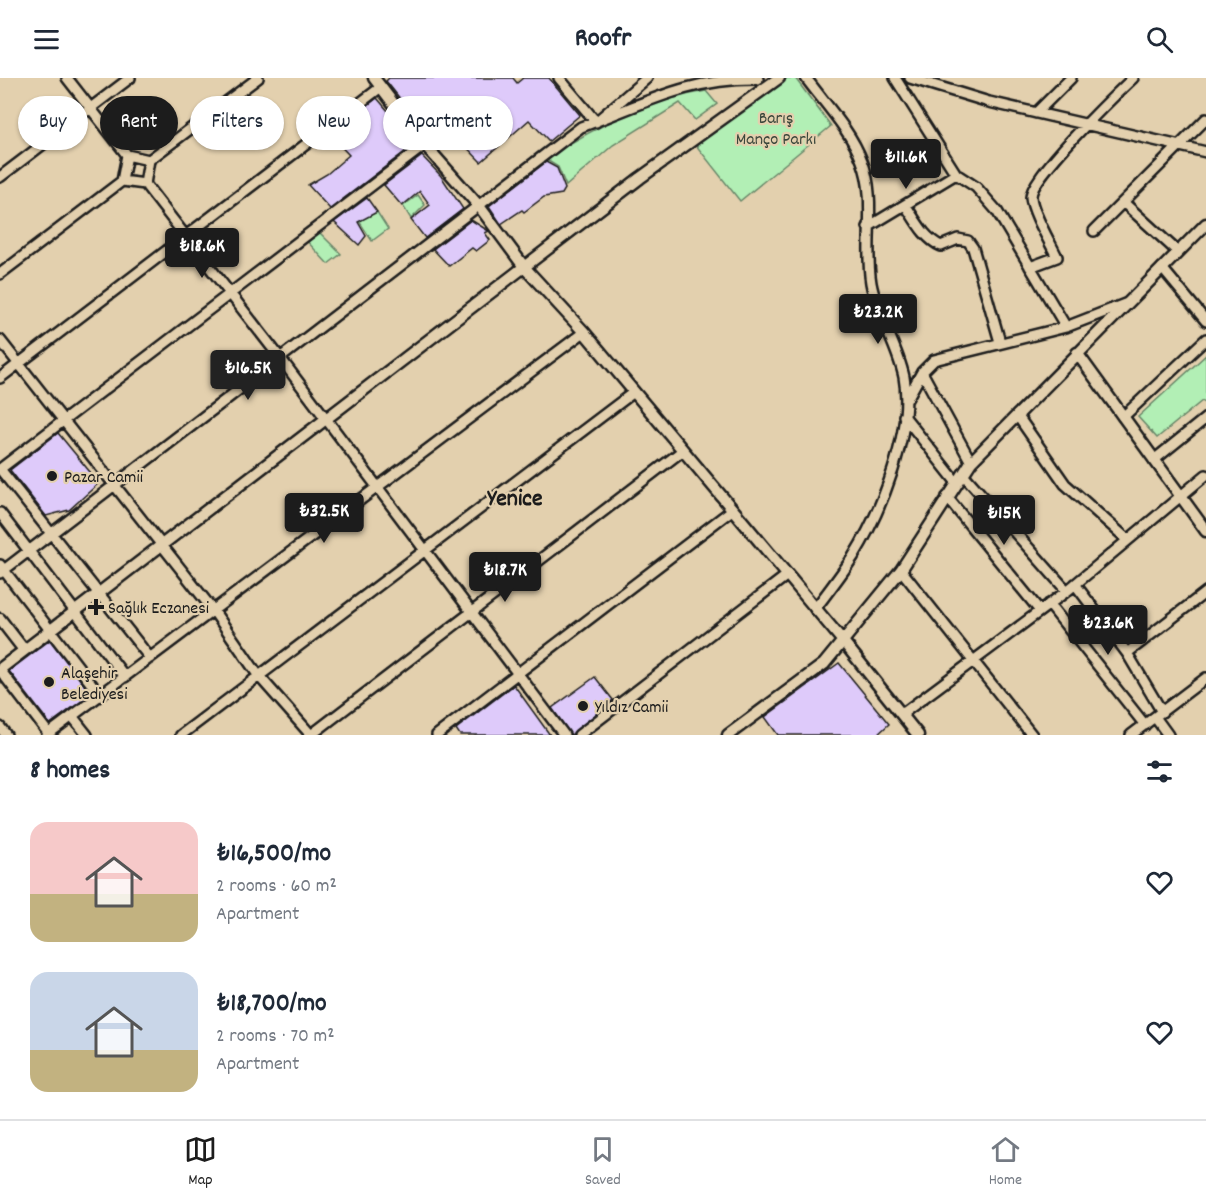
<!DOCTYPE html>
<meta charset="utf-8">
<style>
body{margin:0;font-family:Dekko,sans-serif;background:#f2f2f3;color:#1f2937;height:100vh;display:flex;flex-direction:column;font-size:22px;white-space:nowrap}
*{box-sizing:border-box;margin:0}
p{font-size:20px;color:#747a83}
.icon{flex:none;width:33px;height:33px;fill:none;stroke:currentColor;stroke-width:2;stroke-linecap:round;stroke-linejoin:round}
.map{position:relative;height:657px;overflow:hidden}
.panel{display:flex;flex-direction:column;background:#fff;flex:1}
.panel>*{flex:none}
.top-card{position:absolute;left:18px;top:18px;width:600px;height:54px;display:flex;gap:12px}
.price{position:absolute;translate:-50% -51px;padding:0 14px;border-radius:6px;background:#1c1c1c;color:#fff;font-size:20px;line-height:39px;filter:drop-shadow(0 2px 3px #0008)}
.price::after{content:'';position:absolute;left:50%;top:36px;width:18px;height:14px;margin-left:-9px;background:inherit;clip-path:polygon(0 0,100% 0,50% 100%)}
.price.active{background:#222;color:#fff}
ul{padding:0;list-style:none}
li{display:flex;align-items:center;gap:18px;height:150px;padding:0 30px}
li span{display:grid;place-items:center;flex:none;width:168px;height:120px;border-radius:18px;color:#555}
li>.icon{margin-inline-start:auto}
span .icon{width:72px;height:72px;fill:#fffc;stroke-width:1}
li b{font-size:26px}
h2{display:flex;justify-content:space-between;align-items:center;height:72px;padding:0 30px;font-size:26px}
.pill{padding:0 21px;border-radius:27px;background:#fff;box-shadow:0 2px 4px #0004;font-size:21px;line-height:54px}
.pill.active{background:#1c1c1c;color:#fff}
header{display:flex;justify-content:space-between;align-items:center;height:78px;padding:0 30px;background:#fff;font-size:27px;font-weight:700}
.tabs{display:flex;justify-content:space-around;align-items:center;height:84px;border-top:2px solid #e0e1e3;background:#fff;font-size:16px;color:#747a83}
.tabs a{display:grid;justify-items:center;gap:3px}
.tabs .active{color:#1c1c1c}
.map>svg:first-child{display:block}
</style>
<header><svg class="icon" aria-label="menu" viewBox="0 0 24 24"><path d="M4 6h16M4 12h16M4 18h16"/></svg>Roofr<svg class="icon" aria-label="search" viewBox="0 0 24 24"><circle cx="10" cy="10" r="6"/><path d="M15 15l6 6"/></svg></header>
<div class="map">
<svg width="1206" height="657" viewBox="0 0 1206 657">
<rect width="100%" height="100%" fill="#e3d0ae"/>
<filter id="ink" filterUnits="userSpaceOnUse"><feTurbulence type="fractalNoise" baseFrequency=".0167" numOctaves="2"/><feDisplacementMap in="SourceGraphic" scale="12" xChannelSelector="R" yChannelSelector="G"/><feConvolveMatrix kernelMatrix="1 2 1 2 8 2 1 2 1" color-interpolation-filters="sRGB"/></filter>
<g filter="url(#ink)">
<!-- green -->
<path fill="#b2efb5" stroke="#678668" stroke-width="1.5" d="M785,0h10l36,48 -91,75 -45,-57z
M706,13l11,13 -22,16 -15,-17 -67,42 -47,41 -8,-19 -13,-8c49,-32 104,-59 161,-68z
M418,117l7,10 -14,14 -8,-13z
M377,134l11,17 -16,12 -13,-20z
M317,152l24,24 -13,10 -24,-26z
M1206,277v49l-4,-3 -45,37 -19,-21z"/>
<!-- building -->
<path fill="#decafa" stroke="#1c1c1c" stroke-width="1.5" d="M389,0h124l4,5 6,-5h26l31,37 -31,26 -20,-21 -48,42 -31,-32 -15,13 -49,-62z
M377,20l23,27 -2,2 17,17 -85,65 -22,-24 19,-11 22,-19 -19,-20z
M422,78l19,20 22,33 -38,29 -14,-18 19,-15 -10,-14 -18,15 -18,-21z
M546,84l11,6 8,21 -3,5 -18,3 -20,15 -2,-2 -21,14 -12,-18z
M367,120l10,14 -19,10 8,14 -7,9 -25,-23z
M471,142l16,10 2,1 -4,2 5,7 -14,11 -4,-3 -23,18 -16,-17z
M58,355l41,50 -30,27 -23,6 -36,-46z
M50,562l41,54 -41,30 -41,-53z
M839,585l50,61 -12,11h-99l-13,-18z
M595,599l18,23 -42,35 -19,-27z
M514,607l36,50h-90l-4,-6z"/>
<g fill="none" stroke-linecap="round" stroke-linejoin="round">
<!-- minor casing -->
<g stroke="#1c1c1c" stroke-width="14">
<path id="minor" d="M67,0l60,77 22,5
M559,0l37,44 51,-44
M806,0c19,26 45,53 56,83 15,37 2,82 9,122 6,33 26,61 33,94 10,54 -23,135 -51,180 -12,18 -25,35 -38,52
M895,0l61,96 20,13 21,24 69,116
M910,0l79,24 217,50
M1036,35l35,-35
M0,99l130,-99
M122,103l23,3 136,175 283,376
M145,106l4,-24 109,-82
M1123,124l55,50
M906,128c10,15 18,32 35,40l17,-7 10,2 5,7 27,94
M868,149l88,-53
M1094,153l112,-112
M1030,189l27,-10c-7,-15 -25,-45 -26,-60 -1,-20 84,-102 102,-119
M1162,190l44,53
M0,196l122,-93 5,-26
M0,262l213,270 45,65 53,60
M922,294l49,90
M0,300l381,-291
M907,321l15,-27 12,-12 132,-33 59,-23
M1017,337l48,69 63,56
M904,338l53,67
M1123,339l83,-78
M1154,382l52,-42
M0,391l425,-324
M0,391l150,189
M963,396l104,117
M947,419l93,114
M0,435l125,164
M0,487l100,130
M901,492l131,165
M0,495l581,-446c63,-23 107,-49 177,-48
M1075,506l52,69 35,59
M1049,526l96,121
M1127,575l79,-61
M0,592l49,64
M902,636l165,-123 139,-116
M72,638l15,19
M1155,639l13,18
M0,649l6,8
M47,657l537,-403
M181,657l453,-343
M311,657l371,-284
M437,657l295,-225
M579,657l207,-159
M1131,657l75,-57"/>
</g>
<!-- tertiary casing -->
<g stroke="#1c1c1c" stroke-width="15">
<path id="tertiary" d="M374,0l51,67 54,61 46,62 59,64 258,308 76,95
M1077,275l129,178
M0,541l24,31
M0,591l640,-491 139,-100
M728,657l96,-71 77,-94 70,-108 235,-238"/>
</g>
<!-- minor -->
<use href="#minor" stroke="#e3d0ae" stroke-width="9"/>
<!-- tertiary -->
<use href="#tertiary" stroke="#e3d0ae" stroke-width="10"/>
</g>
</g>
<!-- markers -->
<g fill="#1c1c1c" stroke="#e3d0ae" stroke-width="2">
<circle cx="52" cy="398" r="6"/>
<path d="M93 520h6v6h6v6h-6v6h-6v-6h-6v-6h6z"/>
<circle cx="49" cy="604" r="6"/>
<circle cx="583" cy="628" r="6"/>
</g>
<g text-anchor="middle" stroke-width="4.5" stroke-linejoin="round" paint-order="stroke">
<!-- park labels -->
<g font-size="18" fill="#3a463b" stroke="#e3d0ae">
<text x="776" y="45">Barış<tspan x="776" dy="21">Manço Parkı</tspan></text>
</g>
<!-- poi labels -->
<g font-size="18" fill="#1c1c1c" stroke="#e3d0ae" text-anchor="start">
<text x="64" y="404">Pazar Camii</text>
<text x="108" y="535">Sağlık Eczanesi</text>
<text x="61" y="600">Alaşehir<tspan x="61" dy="21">Belediyesi</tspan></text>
<text x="595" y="634">Yıldız Camii</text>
</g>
<!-- district labels -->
<g font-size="24" font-weight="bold" fill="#1c1c1c" stroke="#e3d0ae">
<text x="515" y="427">Yenice</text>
</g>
</g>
</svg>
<b class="price" style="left:906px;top:112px">₺11.6K</b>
<b class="price" style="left:202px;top:201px">₺18.6K</b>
<b class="price" style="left:878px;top:267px">₺23.2K</b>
<b class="price active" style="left:248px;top:323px">₺16.5K</b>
<b class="price" style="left:324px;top:466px">₺32.5K</b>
<b class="price" style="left:1004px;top:468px">₺15K</b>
<b class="price" style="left:505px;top:525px">₺18.7K</b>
<b class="price" style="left:1108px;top:578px">₺23.6K</b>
<div class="top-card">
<a class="pill">Buy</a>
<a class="pill active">Rent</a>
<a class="pill">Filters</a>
<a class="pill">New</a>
<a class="pill">Apartment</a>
</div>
</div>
<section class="panel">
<h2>8 homes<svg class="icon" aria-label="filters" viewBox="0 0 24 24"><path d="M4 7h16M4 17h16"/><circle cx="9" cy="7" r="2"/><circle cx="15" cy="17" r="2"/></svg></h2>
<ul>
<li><span style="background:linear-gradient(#f6c9c9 60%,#c2b280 0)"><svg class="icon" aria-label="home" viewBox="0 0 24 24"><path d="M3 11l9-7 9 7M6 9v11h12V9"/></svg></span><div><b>₺16,500/mo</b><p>2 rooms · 60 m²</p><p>Apartment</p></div><svg class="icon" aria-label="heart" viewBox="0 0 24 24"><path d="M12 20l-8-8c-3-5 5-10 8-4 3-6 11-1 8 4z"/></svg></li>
<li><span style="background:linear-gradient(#c9d6e8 65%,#c2b280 0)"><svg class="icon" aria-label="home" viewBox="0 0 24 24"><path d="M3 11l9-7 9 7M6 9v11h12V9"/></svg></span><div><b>₺18,700/mo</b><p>2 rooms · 70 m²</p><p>Apartment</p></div><svg class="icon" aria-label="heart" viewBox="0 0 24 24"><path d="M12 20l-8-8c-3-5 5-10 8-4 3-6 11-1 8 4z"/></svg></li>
</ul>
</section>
<nav class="tabs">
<a class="active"><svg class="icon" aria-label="map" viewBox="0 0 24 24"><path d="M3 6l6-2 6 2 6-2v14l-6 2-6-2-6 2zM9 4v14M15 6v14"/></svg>Map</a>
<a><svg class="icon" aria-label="saved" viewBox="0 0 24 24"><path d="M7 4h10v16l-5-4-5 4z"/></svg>Saved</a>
<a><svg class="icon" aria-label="home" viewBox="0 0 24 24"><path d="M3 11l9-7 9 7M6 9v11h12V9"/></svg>Home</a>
</nav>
